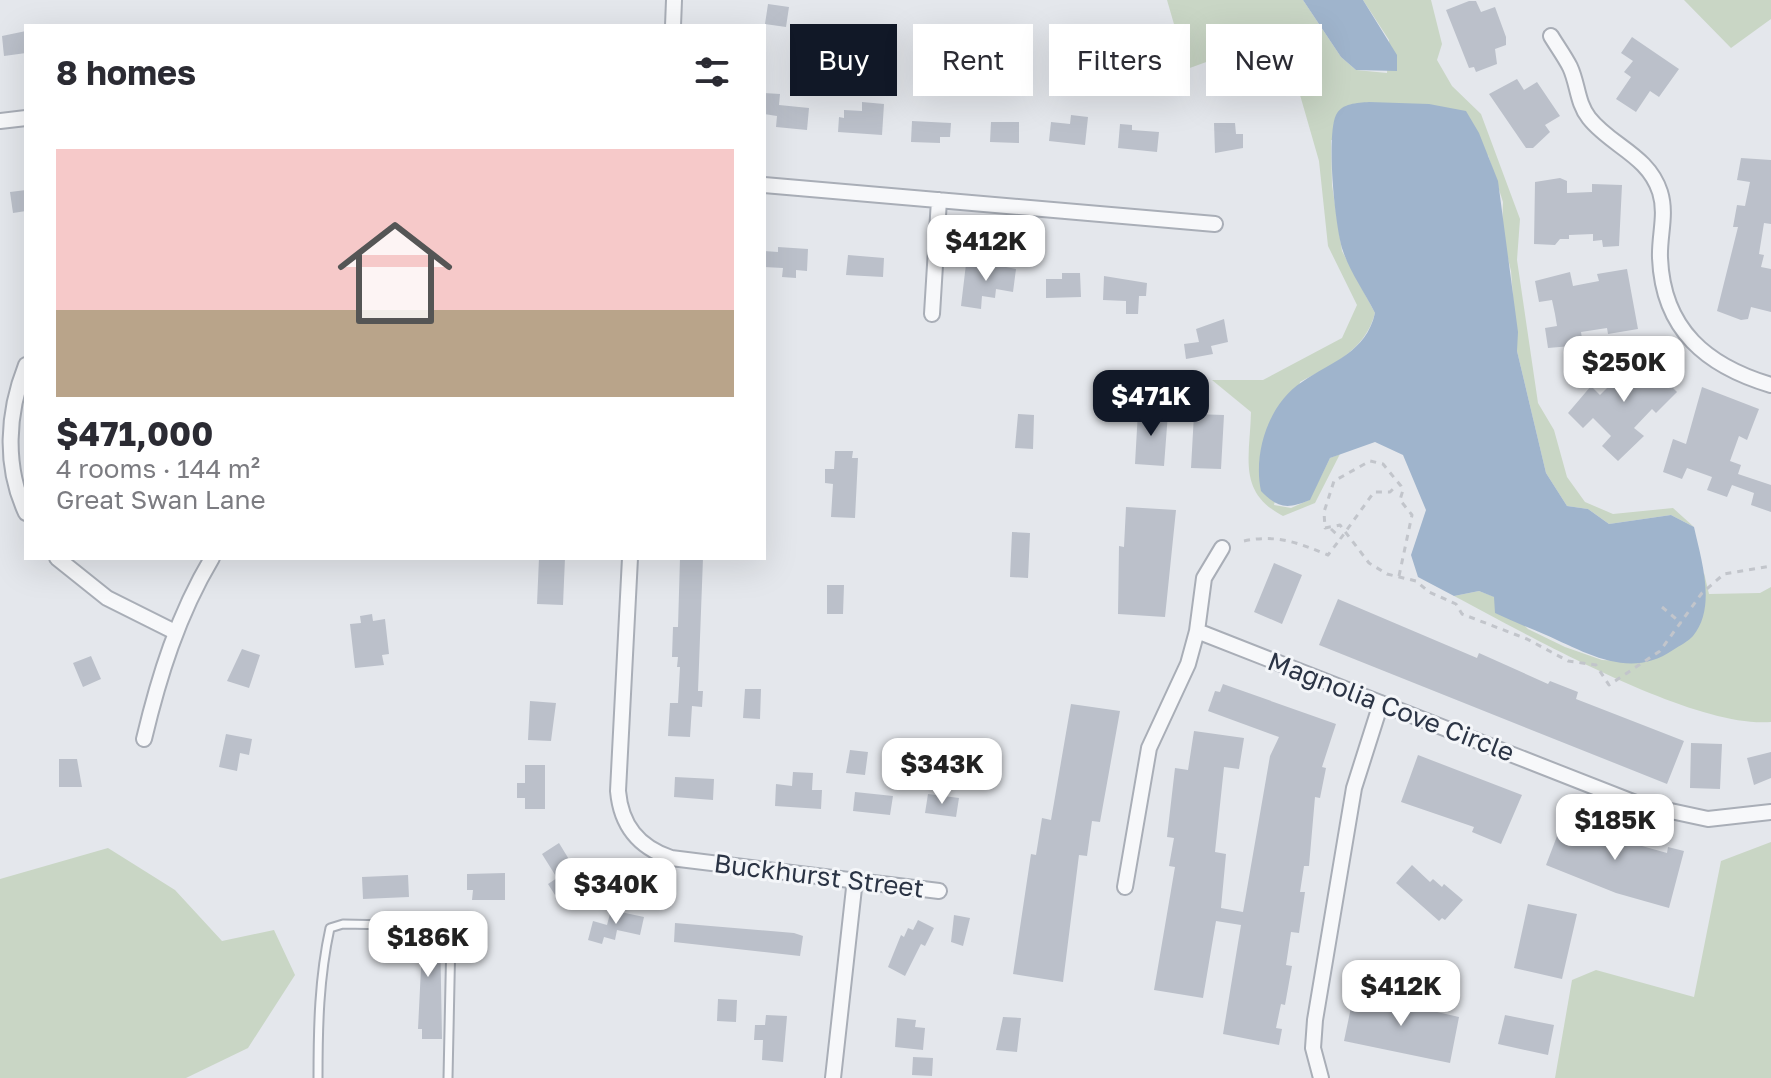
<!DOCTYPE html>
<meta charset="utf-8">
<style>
body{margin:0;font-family:"Golos Text",sans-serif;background:#f2f2f3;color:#2b2b33;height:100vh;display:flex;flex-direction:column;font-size:30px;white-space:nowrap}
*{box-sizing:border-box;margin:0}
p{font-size:26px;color:#7c7c81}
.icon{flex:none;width:44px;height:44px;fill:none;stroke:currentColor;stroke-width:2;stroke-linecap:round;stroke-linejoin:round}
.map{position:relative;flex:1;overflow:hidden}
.panel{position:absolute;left:24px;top:24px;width:742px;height:536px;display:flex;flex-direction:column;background:#fff;border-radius:0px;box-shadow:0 8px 32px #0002}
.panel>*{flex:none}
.hud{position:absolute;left:790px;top:24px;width:760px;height:72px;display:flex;gap:16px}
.price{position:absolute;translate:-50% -68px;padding:0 18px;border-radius:16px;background:#fff;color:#222;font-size:26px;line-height:52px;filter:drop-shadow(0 2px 4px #0008)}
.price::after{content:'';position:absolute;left:50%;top:48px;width:24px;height:18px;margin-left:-12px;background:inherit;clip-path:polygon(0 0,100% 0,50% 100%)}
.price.selected{background:#111827;color:#fff}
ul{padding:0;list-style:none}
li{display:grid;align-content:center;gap:16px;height:424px;padding:0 32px}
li+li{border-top:2px solid #e1e1e2}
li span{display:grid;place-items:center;height:248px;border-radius:0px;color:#555}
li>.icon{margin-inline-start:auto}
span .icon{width:144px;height:144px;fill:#fffc;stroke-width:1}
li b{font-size:34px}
h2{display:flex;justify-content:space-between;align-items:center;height:96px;padding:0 32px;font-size:34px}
.tag{padding:0 28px;border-radius:0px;background:#fff;box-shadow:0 8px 32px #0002;font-size:28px;line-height:72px}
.tag.selected{background:#111827;color:#fff}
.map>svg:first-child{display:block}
</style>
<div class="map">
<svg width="1771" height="1078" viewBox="0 0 1771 1078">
<rect width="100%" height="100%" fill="#e4e7ec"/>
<!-- green -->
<path fill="#c9d6c5" d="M1167,0h136l38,57 15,13 31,3 2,-33 -26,-40h68l11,44 -5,16 15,26 29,28 39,105 -3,41 21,143 16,27 13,47 18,25 28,12 60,-6 21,19 -23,-12 -62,9 -21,-15 -21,-3 -21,-33 -29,-122 -6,-80 -9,-37 1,-32 -15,-47 -157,-15 1,45 10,66 33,62c-10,38 -43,52 -75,69l-26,123 17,3 18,-8 21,-42 10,-4 -25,49 -32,13c-46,-24 -33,-59 -32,-104l-39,-32h51l79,-42 15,-33 -29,-59 -9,-85 -23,-80 -32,-40 -77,28z
M1684,0h87v19l-40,29z
M1704,573l5,21 51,-1 11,-6v135c-78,7 -245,-88 -317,-126l25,-5 16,6 33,32 37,18 37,13 38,2 64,-53z
M1771,842v236h-216l17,-98 24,-10 98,27 27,-136z
M108,848l67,42 47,51 52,-11 21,45 -47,73 -62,30h-186v-199z"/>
<!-- water -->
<path fill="#9fb4cc" d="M1303,0h60l34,55v16l-41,-1 -15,-13z
M1369,102l60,2 37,7 13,22 19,48 20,151 -1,19 29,122 21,33 21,3 21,15 62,-9 23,12c7,32 23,80 -1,109 -4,5 -14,10 -20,14 -43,30 -86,3 -127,-15 -17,-7 -34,-14 -51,-22l-1,-16 -15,-6 -25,5 -36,-19 -7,-22 15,-45 -23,-55 -28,-13 -45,16 -20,42c-22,9 -32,9 -49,-9 -8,-37 7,-87 41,-109 30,-21 64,-29 73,-69 -10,-20 -25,-41 -32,-62 -8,-23 -17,-115 -7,-136 6,-12 21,-12 33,-13z"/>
<!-- building -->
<path fill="#bbc0ca" d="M1469,1h7l5,11 14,-5 11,30v8l-11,4 2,15 -21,8 -2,-5 -5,1 -23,-58z
M768,4l21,3 -3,20 -21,-3z
M26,31v22l-22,3 -2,-20z
M1632,37l47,32 -20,28 -9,-6 -14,21 -20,-13 15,-22 -7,-5 9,-11 -12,-8z
M1517,79l7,11 13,-8 23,34 -15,9 5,7 -17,16h-7l-37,-54z
M764,93l16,1 -1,11 30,3 -2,22 -31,-3 1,-11 -13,-2z
M862,102l22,2 -2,31 -44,-3 1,-15 5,1v-8l18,1z
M1071,115l17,2 -3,28 -36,-4 2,-19 19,2z
M912,121l39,2 -1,14h-10v6l-29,-1z
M991,122h28v21l-29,-1z
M1214,123h21l1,11h7v14l-28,5z
M1120,124l12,1v5l27,2 -2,20 -39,-4z
M1741,158l30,2v64l-7,-1 -5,31 5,1 -3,12 10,2v43l-20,-5 -3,12 -7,1 -24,-9 21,-84h-5l4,-22 8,1 5,-24 -13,-2z
M1560,178l7,3v12l25,-1v-8l30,1 -3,61 -16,1 -1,-7 -9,1v-7l-24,1v4h-9l-5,6 -21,-1 1,-62z
M26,190v21l-13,2 -3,-21z
M778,247l30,2 -1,22 -11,-1v8l-14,-1 1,-9 -19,-1v-16l14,1z
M848,255l36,3 -1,19 -37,-2z
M981,262l35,7 -3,23 -17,-3 -1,9 -13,-2 -1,13 -20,-3 5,-42 14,2z
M1627,269l11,60 -30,5 -1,-6 -26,4 2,13 -35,3 -3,-20 12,-2 -2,-12 -3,-14 -13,2 -4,-21 35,-9 3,14 26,-5 -2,-7z
M1062,273h18l1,24 -35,1v-19h16z
M1104,276l43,7 -1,13h-7l-1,18h-12v-13l-23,-1z
M1224,319l4,23 -17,4 2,8 -27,5 -2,-15 15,-2 -3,-13z
M1635,350l42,42 -21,21 -4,-4 -18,19 10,8 -26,25 -16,-15 9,-10 -18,-18 -10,10 -15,-15 23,-27 9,9 18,-18 -5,-5z
M1702,387l57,22 -12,31 -8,-4 -9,25 11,4 -3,9 33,11v27l-20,-7 3,-12 -22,-8 -5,12 -20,-7 5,-13 -25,-9 -5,11 -19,-7 10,-33 13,5z
M1138,411l30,2 -4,53 -29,-2z
M1018,414l16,1 -1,34 -18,-1z
M1194,414l30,1 -3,54 -30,-1z
M835,451h18l-1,7h6l-3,60 -24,-1 2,-33 -8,-1v-14h9z
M1126,507l50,3 -11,107 -47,-3 1,-68 5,1z
M1012,532l18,1 -2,45 -18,-1z
M539,558h26l-2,47 -26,-1z
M680,558h23l-5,133h5l-1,16 -10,-1 -2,31 -22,-1 2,-33h8l2,-36h-3l1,-10h-6l1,-30h5z
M1274,563l28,12 -20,49 -28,-12z
M827,585h17l-1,29h-16z
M1338,599l139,59 2,-5 69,31 2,-3 28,11 -2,7 108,42 -17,43 -348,-139z
M372,614l1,7 12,-2 4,35 -7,1 2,10 -29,3 -5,-44 11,-1 -1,-7z
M242,649l18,6 -11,33 -22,-7z
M91,656l10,23 -18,8 -10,-24z
M1223,684l113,40 -14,43 4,1 -6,30 -5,-1 -6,69h-5l-4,26h5l-6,41 -8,-1 -5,33 6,1 -7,39 -4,-1 -5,24 6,1 -3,16 -56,-11 18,-109 -25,-4 -13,77 -49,-8 21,-123 -6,-1 5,-28 -7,-1 8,-69 13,2 6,-39 50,7 -5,31 -15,-2 -9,85 11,2 -5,54 22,4 27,-156 9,-19 -71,-26 7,-20 5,1z
M745,689h16l-1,30 -17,-1z
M530,701l26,2 -5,38 -23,-1z
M1071,704l49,7 -20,111 -8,-1 -5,35 -8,-1 -16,127 -50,-8 18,-120 5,1 6,-37 9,2z
M226,734l26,5 -3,16 -9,-2 -3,18 -18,-4z
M1691,743l31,1 -2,45 -30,-1z
M850,750l18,2 -3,23 -19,-2z
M1771,752v26l-17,7 -7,-27z
M1418,755l104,40 -21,49 -29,-12 2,-5 -73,-25z
M59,759h18l5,28h-23z
M525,765h20v44h-20v-11h-8v-15h8z
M793,772l20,1 -1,17h10l-1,19 -46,-3 1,-22 16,2z
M675,777l39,2 -1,21 -39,-3z
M855,792l38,4 -3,19 -37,-4z
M928,794l31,4 -3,19 -31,-4z
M1567,810l14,6 -2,7 64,18 -1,5 25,7 1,-6 16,4 -15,57 -53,-15 -70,-28z
M559,843l22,36 -26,16 -7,-11 9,-6 -15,-24z
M1412,865l18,17 3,-3 9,8 2,-3 19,16 -18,20 -3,-2 -3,3 -43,-38z
M505,873v27h-33l1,-10h-6v-16z
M408,875l1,22 -46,2 -1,-22z
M1528,904l49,10 -15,65 -48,-11z
M611,910l33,7 -4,18 -23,-5 -2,10 -11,-3 -2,7 -14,-4 5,-19 14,4z
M954,915l16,3 -7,28 -12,-4z
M918,920l16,8 -9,18 -4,-2 -16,32 -17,-9 13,-32 3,2 4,-9 5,2z
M675,923l119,10 9,3 -3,20 -126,-14z
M411,928l29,2 2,109h-20v-10h-4l4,-81 -24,-3v-14z
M1354,993l105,24 -9,46 -106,-22z
M718,999l19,1 -1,22 -19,-1z
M766,1015l21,1 -4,46 -21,-2 1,-20h-9l1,-15h10z
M1505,1015l49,10 -6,30 -50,-11z
M1003,1017l18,1 -4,34 -21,-2z
M897,1018l19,2 -1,7 10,1 -2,22 -28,-3z
M913,1057l20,1 -1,18 -20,-1z"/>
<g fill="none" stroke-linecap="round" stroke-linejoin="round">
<!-- service casing -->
<g stroke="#a9aeb7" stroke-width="11">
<path id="service" d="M318,1078c0,-51 1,-100 12,-150l13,-4 49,1 49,-8 7,3 3,15 -3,143"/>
</g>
<!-- minor casing -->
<g stroke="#a9aeb7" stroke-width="18">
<path id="minor" d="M673,26l1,-26
M1551,36c6,10 14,21 19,31 8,17 7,36 19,51 22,28 59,37 71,74 7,22 -1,44 0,66 3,72 47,108 111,127
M0,121l26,-3
M764,185l451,39
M932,314l7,-114
M26,365c-19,48 -22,101 0,148
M57,558l50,40 68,34
M630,558l-12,233c3,34 20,56 53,67l268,33
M1197,631l441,173 70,15 63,-7
M144,739c15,-63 34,-124 68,-181
M1125,887l24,-139 39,-84 9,-33 7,-53 18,-30
M833,1078l22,-199
M1321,1078l-8,-30 2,-28 39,-232 27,-85"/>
</g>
<!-- path -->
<path stroke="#c2c5cb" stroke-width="3" stroke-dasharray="6 6" stroke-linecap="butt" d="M1331,529l10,9 33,-46h16l7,-7
M1244,541c32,-7 55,2 84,14l13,-17
M1399,576l13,-61 -12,-15 3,-10 -2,-4 -18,-22 -13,-3 -36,20 -10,31 1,16 15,-3 29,38 18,11 29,7 13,11 27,12 6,10 65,25 41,22 28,4 13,20 51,-34 42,-58 22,-19 47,-8
M1662,607l19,16"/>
<!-- service -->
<use href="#service" stroke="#f7f8fa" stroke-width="7"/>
<!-- minor -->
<use href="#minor" stroke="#f7f8fa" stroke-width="14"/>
</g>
<g text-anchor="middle" stroke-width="6" stroke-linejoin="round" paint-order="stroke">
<!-- street labels -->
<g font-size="26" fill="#2b3445" stroke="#f4f6f9">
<text transform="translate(1391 707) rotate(21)" y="9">Magnolia Cove Circle</text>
<text transform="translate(819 876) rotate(7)" y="9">Buckhurst Street</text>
</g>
</g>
</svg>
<b class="price" style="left:986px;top:283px">$412K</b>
<b class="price" style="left:1624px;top:404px">$250K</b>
<b class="price selected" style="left:1151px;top:438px">$471K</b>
<b class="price" style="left:942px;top:806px">$343K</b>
<b class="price" style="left:1615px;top:862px">$185K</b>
<b class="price" style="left:616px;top:926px">$340K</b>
<b class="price" style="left:428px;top:979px">$186K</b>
<b class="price" style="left:1401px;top:1028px">$412K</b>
<div class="hud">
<a class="tag selected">Buy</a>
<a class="tag">Rent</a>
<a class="tag">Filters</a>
<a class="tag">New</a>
</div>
<section class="panel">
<h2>8 homes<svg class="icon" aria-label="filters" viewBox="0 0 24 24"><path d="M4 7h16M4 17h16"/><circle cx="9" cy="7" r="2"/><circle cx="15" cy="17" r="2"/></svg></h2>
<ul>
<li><span style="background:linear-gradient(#f6c9c9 65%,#b9a48a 0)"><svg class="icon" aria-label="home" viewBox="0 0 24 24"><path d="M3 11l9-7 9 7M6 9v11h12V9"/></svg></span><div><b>$471,000</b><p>4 rooms · 144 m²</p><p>Great Swan Lane</p></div></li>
</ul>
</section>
</div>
